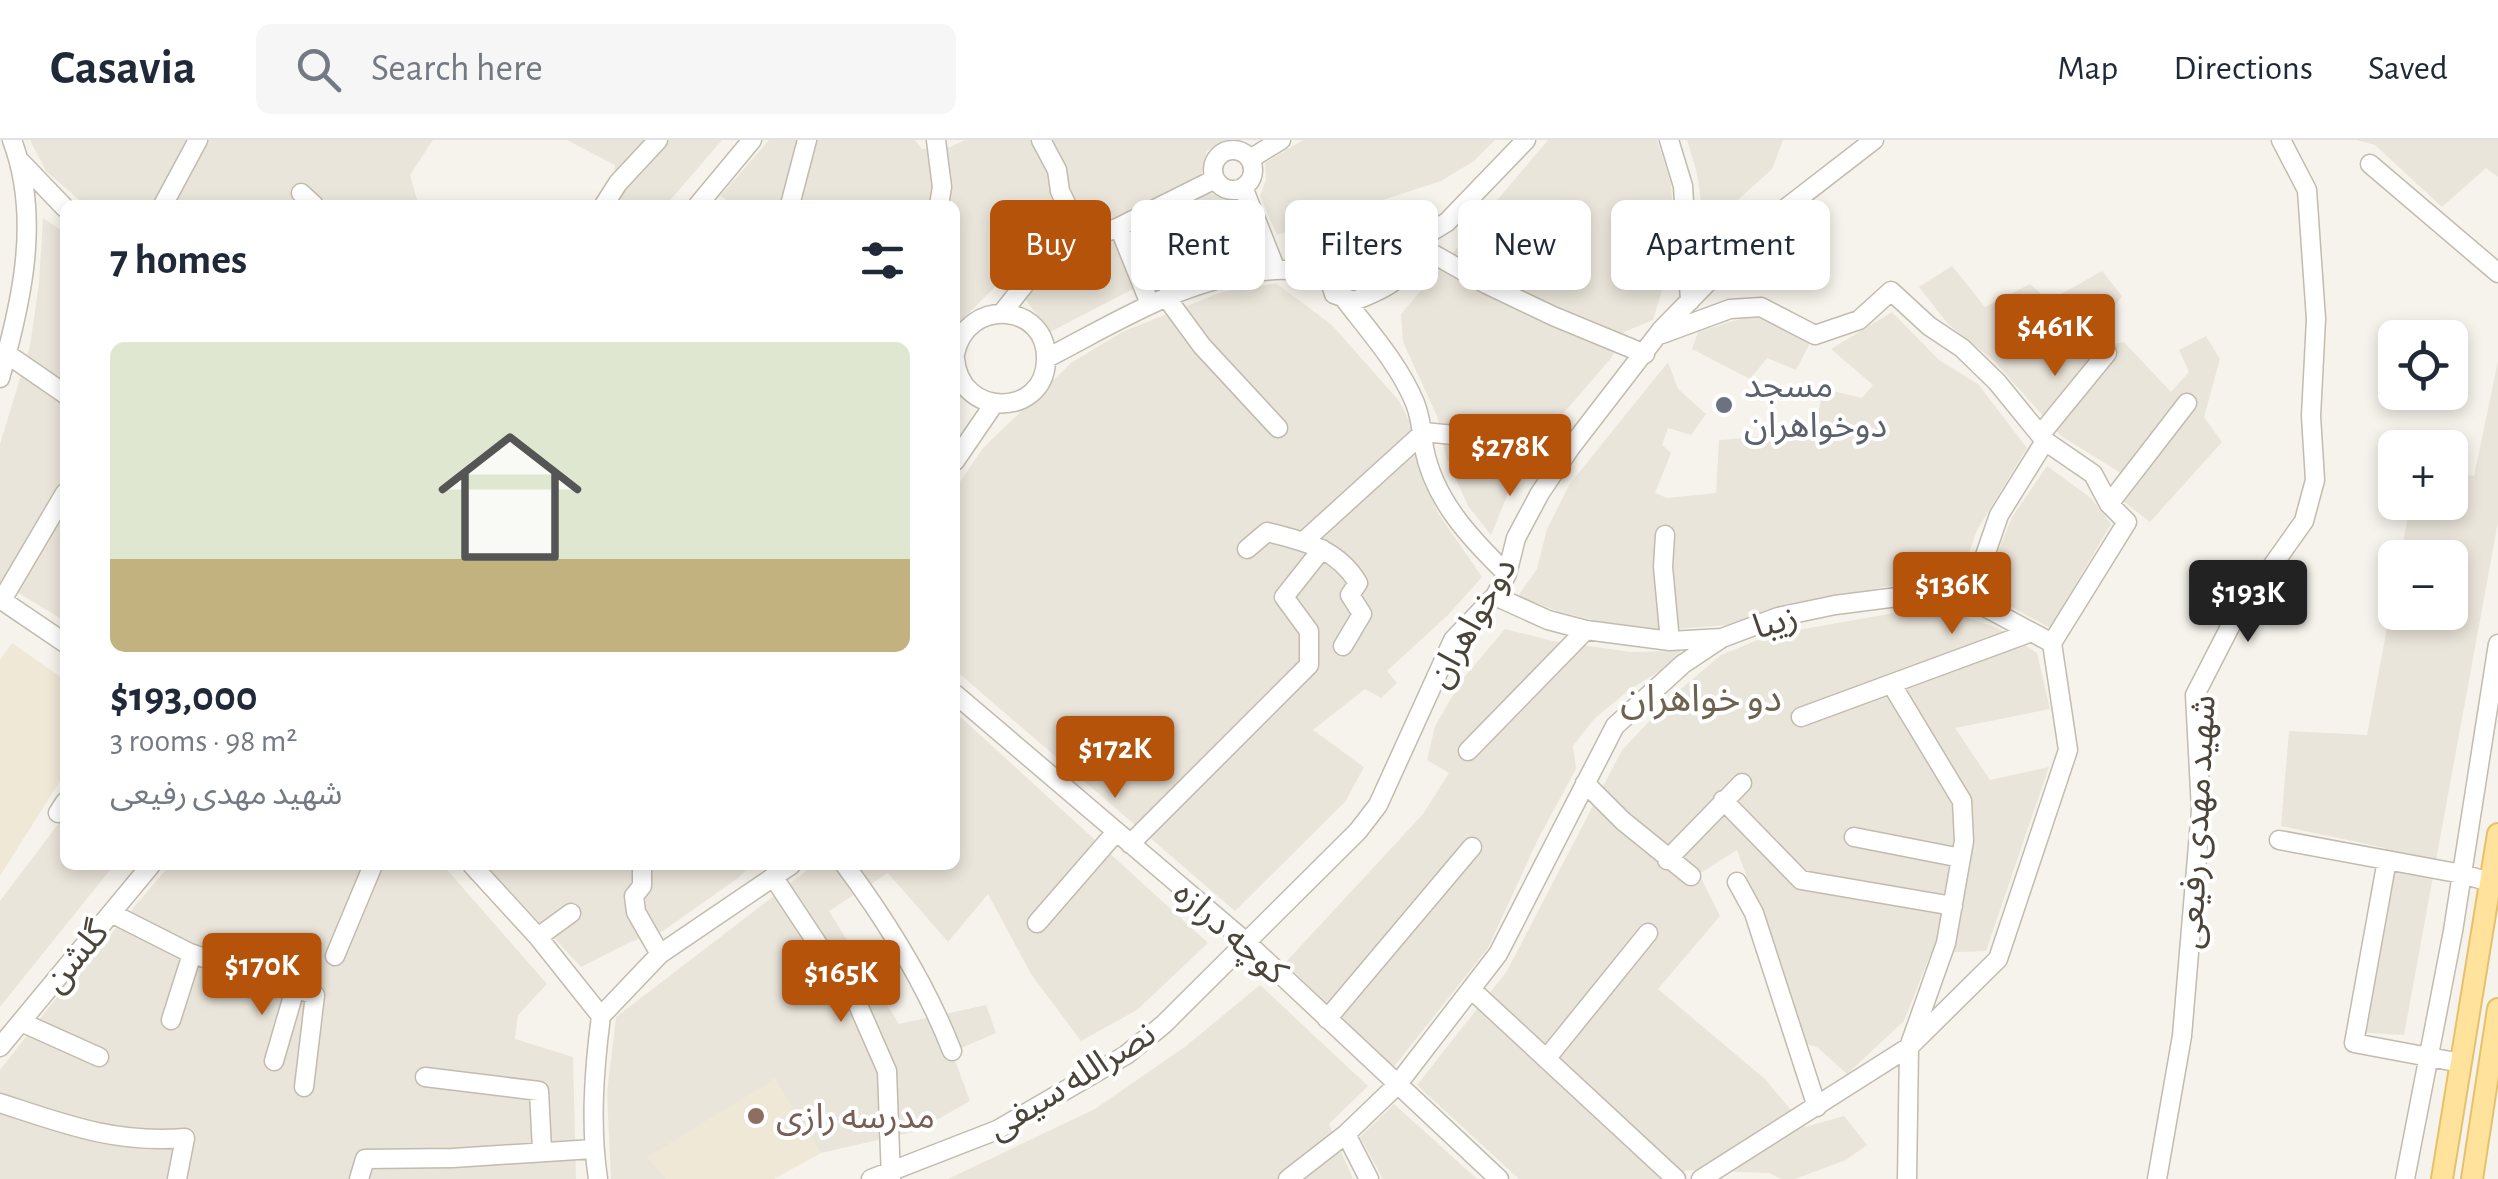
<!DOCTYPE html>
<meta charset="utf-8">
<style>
body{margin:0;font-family:"Alegreya Sans","Noto Sans Arabic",sans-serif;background:#f6f6f7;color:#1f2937;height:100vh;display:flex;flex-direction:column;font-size:38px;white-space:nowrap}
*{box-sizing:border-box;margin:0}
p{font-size:32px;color:#747a83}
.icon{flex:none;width:55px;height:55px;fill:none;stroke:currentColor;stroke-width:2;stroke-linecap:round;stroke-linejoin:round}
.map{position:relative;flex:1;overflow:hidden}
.drawer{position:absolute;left:60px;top:60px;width:900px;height:670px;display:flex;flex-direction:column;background:#fff;border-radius:15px;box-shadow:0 5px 15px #0003}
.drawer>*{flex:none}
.guide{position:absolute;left:990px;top:60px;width:950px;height:90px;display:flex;gap:20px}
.buttons{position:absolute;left:2378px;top:180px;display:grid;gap:20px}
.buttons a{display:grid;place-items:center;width:90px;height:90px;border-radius:15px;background:#fff;box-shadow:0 5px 15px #0003;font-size:50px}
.price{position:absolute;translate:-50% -85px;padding:0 22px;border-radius:10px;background:#b45309;color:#fff;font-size:32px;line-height:65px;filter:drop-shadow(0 2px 5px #0008)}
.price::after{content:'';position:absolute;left:50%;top:60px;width:30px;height:22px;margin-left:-15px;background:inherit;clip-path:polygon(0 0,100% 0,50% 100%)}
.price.selected{background:#222;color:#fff}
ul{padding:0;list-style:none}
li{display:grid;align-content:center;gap:20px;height:530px;padding:0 50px}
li+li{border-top:2px solid #e0e1e3}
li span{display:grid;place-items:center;height:310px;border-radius:15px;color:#555}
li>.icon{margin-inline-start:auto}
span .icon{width:180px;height:180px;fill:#fffc;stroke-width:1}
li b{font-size:42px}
h2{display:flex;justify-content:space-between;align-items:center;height:120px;padding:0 50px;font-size:42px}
.chip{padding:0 35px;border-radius:15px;background:#fff;box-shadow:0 5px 15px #0003;font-size:35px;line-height:90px}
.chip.selected{background:#b45309;color:#fff}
header{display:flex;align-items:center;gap:60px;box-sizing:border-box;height:140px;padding:0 50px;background:#fff;border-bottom:2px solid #e0e1e3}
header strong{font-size:48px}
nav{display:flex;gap:55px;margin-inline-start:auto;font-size:35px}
.search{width:700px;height:90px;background:#f6f6f7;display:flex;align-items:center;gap:25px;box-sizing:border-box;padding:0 35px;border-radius:15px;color:#747a83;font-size:38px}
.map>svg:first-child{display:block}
</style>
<header>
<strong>Casavia</strong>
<div class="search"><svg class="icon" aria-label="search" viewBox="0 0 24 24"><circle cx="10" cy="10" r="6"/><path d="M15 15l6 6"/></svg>Search here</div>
<nav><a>Map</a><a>Directions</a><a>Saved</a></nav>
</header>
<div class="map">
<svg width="2498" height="1039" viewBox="0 0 2498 1039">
<rect width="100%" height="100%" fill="#f6f3ec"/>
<!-- residential -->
<path fill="#eae5da" d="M30,0h403l-23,35 8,28 69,-1 6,3h-408l-39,-34z
M567,0h155l-56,65h-48l-5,-3 2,-37z
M769,0h146l7,9 28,-2 15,-7h261l-19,11 -6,25 9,17 29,11 16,41 -124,45 -81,42 -43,-57 -52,52v-122h-220l-15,-9z
M1303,0h192l-21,21 -33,20 -164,54 -17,-39 6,-17 -1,-16z
M1548,0h109l14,43 4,65 -22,72 -29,12 -12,25 -50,58 -28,15 -43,105 -23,-29 -22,-49 -9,-41 -34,-74 -2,-28z
M1687,0h96l-11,29 -67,61 -8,-57z
M2356,0h142v37l-12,-9 -44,39 -67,-62z
M43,78l22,15v388l-65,-39v-138l30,-98 9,-63z
M1952,126l33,41 45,-23 19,17 53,-30 20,25 -11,15 -17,-7 -26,29 20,15 36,-6 47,50 18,-20 -10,-22 27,-14 14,23 -16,58 18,25 -72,80 -27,-21 14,-18 -76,-47 -67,-75 -46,-37 -29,-37z
M1276,143l56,42 67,76 13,25 6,34 20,53 44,64 -34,38 -61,56 10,12 -16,15 -16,-9 -52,41 51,37 -19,35 -110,109 -280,-241v-181l28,-41 88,-85 51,-31 100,-40z
M1892,172l47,48 39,24 49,64 -50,82 -17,48 -70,8 -80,15 -82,24 -67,5 -47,-5 -57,-14 -39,-15 19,-27 10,-40 22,-44 99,-123 10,27 28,25 -15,21 -23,-7 -6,17 9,8 -16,40 12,5 49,-5 3,-53 94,-7 11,-44 38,9 11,-13 -42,-36z
M1746,177l17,1 47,25 -14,27 -29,-12 -17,21 -58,-30 6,-17z
M2498,221v161l-94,513 -53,-3 34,-184 -104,-22 8,-95 78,4 28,-150v27h55v-54l-50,-1 11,-54 39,-1v-30l24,4z
M2047,326l44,32 20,26 -61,104 -68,-37 30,-74z
M1906,471l47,2 45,15 39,25 13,56 -95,19 35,52 59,-13 -63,184 -55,2 -27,68 -57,53 -30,-27 -34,-10 3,-51 -49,-136 -38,24 21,42 -62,73 107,90 40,48 39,-11 23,29 -21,15 -51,19h-14l-12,-6 -83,-3 -7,9h-160l-102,-94 90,-114 115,-221 53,-56 46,-39 49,-20z
M1505,489l48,12 78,11 50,-1 -13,15 -39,24 -35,29 -21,27 3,23 -38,70 -50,109 -95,120 -108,-105 138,-149 26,-41 -22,-13 8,-34 27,-46z
M955,572l253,231 -71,67 -56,31 -50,-67 -43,-80 -40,48 -60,-69 -59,38 70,113 87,-19 10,28 -44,19 18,49 -53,30 -96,22 -47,-74 -108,100h-55l-4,-87 9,-75 198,-152h141z
M65,675v50h49l-114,142v-106z
M170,725h273l104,119 -29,31 -3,24 58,18 3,122h-576v-109l53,-68z
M486,725h265l-13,13 -75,53 -33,11 -49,25z
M1260,845l108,101 -39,38 24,55h-405l147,-70 91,-63z
M1394,964l83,75h-94l-23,-42z"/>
<!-- education -->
<path fill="#efe8d6" d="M12,503l53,37v93l-65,103v-216z
M775,939l46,74 -47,26h-108l-19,-22z"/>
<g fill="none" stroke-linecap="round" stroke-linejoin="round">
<!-- minor casing -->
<g stroke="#c2bbae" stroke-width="21">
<path id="minor" d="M936,0l6,47 -3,18
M1041,0l16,30 3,21 23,48
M1669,0l14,46 7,115
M1213 30a20 20 0 1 1 40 0a20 20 0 1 1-40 0Z
M1250,19l31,-19
M21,22l44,46
M2370,24l128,109
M1243,47l33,83
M301,53l13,12
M163,65l35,-65
M604,65l14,-22 40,-43
M698,65l54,-65
M790,65l17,-65
M1119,87l31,77
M1387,98l19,10c11,29 -29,44 -52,53l-20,-7 -6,-20 9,-14z
M1414,103l72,41 67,32 92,38
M1408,106l39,-24 79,-82
M1166,157l36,49 76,82
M1346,161c24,31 54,65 69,102 6,15 7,29 9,45 10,52 46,90 83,126
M1002,173l45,-57 72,-29 96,-48
M1662,194l68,-25 31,-2 54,28 44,-15 32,-29 38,35 33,22 35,34 48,59 48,33 16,30 18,18 -75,121
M7,214l58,40
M955,214c12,-58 94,-51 91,7 -2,57 -87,57 -91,-3
M1047,218c72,-37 144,-84 228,-88 17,-1 36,2 53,4
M0,238c22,-77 41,-161 12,-238
M2040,295l67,-82
M955,321l39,-57
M2109,364l78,-101
M1665,395l-2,32 7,74
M1304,401l120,-109 147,15
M1247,409l20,-17c37,9 71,17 91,51l-8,12 12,19 -19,32
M1495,456l53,24 38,10 84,11 52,-3 56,-21 57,-12 94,-12 41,6 82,44
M0,459l65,44
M1970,459l29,-84 46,-74
M2,460l63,-107
M1892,545l70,116 2,40 -18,102 -37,104 -2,132
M955,554l290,247 254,238
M1801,577l228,-84
M1468,611l118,-121
M1585,643l38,38 68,55
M1723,660l78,80 152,26
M58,673l7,-11
M1854,697l107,21
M2279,700l183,34 28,8
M1130,704l179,-179v-34l-25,-34 38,-48
M1667,720l75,-77
M2387,720l-33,183 107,20
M472,725l66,72 63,79
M642,725v21l-8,10 2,16 24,42
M845,725c43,58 81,119 107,186
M774,738l84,127 29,66 4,108
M1737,742l17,31 63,194
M111,773l79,40 125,42 -11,92
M1037,783l79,-91
M538,797l33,-24
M335,816l38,-91
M1471,849l205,190
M601,876l59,-62 131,-89
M1327,879l145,-172
M171,880l21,-66
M21,882l78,35
M0,907l151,-182
M1546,919l102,-126
M274,921l21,-72
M425,937l114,14 3,59
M0,963c64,21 116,41 185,35l-8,41
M1346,994l23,45
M359,1039l6,-20 88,-1 140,-9
M598,1039c-8,-54 -4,-109 3,-163
M871,1039l126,-49 129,-75 38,-31 194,-193 20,-26 75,-165 42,-44 12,-22 9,-36 24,-45 31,-46 91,-118 102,-104 110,-85
M1288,1039l58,-45 51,-49 101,-131 117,-228 68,-62 39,-26
M1701,1039l208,-132 89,-88 70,-209 -16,-107
M2157,1039l25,-143 19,-226 -6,-115 38,-74 71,-100 11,-41 -4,-64 5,-97 -9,-129 -26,-50
M2405,1039l48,-248 45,-287"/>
</g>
<!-- major casing -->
<g stroke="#e6c16a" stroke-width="24">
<path id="major" d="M2442,1039l56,-345
M2472,1039l26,-170"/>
</g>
<!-- minor -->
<use href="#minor" stroke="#fff" stroke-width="18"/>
<!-- major -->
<use href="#major" stroke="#ffe39c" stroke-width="20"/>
</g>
<!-- markers -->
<circle fill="#6b7280" stroke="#fff" stroke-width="4" cx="1724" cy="265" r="10"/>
<circle fill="#8d6e63" stroke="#fff" stroke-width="4" cx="756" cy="976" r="10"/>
<g text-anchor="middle" stroke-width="8" stroke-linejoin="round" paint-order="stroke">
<!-- worship labels -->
<g font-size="35" fill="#5b616d" stroke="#fff" text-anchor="start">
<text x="1744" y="257">مسجد<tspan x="1744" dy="40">دوخواهران</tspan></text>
</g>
<!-- street labels -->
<g font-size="35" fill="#4b4439" stroke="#fff">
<text transform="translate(1775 481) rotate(-17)" y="12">زیبا</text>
<text transform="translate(1471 482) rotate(-60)" y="12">دوخواهران</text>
<text transform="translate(2196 682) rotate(-87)" y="12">شهید مهدی رفیعی</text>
<text transform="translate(1231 792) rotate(41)" y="12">کوچه درازه</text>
<text transform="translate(75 816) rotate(-50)" y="12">گلشن</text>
<text transform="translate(1071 940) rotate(-32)" y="12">نصرالله سیفی</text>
</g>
<!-- education labels -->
<g font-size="35" fill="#785e54" stroke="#fff" text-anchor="start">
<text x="776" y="988">مدرسه رازی</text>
</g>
<!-- neighbourhood labels -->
<g font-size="38" fill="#6e6250" stroke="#fff">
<text x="1701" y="571">دو خواهران</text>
</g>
</g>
</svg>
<div class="buttons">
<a><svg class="icon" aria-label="locate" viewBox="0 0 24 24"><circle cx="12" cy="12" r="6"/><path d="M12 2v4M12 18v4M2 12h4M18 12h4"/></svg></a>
<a>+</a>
<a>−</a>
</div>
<b class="price" style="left:2055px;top:239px">$461K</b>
<b class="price" style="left:1510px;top:359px">$278K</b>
<b class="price" style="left:1952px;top:497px">$136K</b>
<b class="price selected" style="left:2248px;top:505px">$193K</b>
<b class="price" style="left:1115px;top:661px">$172K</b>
<b class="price" style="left:262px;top:878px">$170K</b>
<b class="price" style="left:841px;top:885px">$165K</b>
<div class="guide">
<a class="chip selected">Buy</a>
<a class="chip">Rent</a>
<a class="chip">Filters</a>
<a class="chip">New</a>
<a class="chip">Apartment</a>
</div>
<section class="drawer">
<h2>7 homes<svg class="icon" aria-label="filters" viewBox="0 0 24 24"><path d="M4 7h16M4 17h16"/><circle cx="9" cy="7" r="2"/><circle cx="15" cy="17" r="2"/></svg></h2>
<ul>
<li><span style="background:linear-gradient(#dfe7d0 70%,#c2b280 0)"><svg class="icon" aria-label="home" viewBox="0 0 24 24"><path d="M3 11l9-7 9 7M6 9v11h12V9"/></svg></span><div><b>$193,000</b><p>3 rooms · 98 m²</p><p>شهید مهدی رفیعی</p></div></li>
</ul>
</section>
</div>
